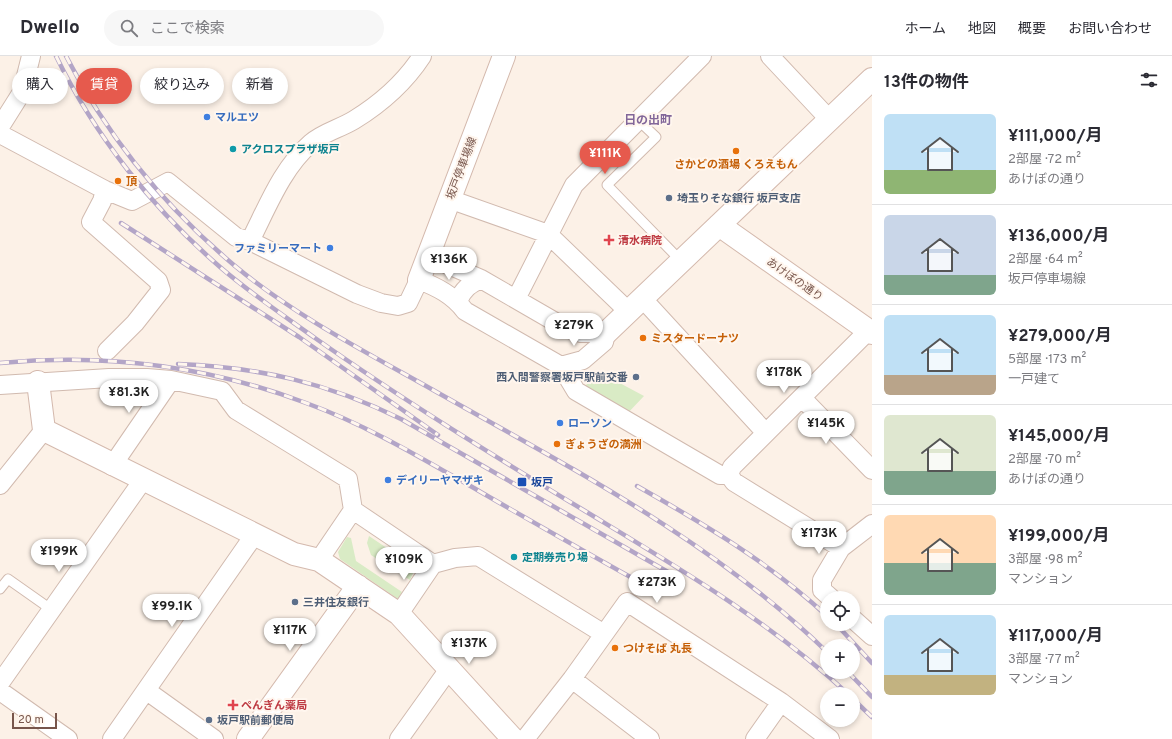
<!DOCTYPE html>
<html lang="ja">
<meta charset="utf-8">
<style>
body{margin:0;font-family:Overpass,"Noto Sans JP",sans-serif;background:#f7f7f7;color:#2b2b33;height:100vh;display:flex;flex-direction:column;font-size:15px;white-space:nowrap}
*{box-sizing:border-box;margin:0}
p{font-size:13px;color:#7c7c81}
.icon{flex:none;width:22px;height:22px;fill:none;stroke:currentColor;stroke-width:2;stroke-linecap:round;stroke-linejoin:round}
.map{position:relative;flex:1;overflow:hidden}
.details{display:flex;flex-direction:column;background:#fff;width:300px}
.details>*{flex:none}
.top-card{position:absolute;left:12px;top:12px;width:380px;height:36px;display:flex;gap:8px}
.controls{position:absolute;left:820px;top:535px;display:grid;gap:8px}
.controls a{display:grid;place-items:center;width:40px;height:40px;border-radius:50%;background:#fff;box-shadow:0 2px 6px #0003;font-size:20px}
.scale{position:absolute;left:12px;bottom:10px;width:45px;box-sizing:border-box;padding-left:4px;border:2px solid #77554b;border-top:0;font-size:11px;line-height:14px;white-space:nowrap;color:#77554b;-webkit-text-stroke:3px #fff6ee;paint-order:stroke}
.price{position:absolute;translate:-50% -34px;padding:0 9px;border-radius:14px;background:#fff;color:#222;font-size:13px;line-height:26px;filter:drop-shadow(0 1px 2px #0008)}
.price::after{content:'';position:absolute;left:50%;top:24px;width:12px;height:9px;margin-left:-6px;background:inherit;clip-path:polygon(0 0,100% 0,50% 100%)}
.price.active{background:#e65a4d;color:#fff}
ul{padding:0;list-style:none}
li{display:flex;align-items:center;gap:12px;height:100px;padding:0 12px}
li+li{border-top:1px solid #e1e1e2}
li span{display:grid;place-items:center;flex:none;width:112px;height:80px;border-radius:6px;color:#555}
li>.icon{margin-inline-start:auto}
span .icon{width:48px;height:48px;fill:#fffc;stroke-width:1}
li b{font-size:17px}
h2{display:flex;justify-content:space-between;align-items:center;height:48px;padding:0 12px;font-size:17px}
.chip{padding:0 14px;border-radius:18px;background:#fff;box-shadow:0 2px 6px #0003;font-size:14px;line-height:36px}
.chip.active{background:#e65a4d;color:#fff}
header{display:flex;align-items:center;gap:24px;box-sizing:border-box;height:56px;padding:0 20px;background:#fff;border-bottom:1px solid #e1e1e2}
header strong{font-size:19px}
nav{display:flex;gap:22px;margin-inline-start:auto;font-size:14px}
.search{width:280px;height:36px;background:#f7f7f7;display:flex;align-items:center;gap:10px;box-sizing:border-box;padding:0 14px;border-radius:22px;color:#7c7c81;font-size:15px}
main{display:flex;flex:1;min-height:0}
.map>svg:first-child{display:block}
</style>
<header>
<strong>Dwello</strong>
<div class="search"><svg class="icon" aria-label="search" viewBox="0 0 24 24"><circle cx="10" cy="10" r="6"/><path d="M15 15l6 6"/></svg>ここで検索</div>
<nav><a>ホーム</a><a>地図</a><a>概要</a><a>お問い合わせ</a></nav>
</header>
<main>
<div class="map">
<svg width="872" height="683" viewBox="0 0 872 683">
<rect width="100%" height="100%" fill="#fcf1e7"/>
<!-- green -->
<path fill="#d9ebc5" d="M599,316l45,24 -18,19 -44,-26z
M369,480l40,27 4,10 -3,7 -39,-25 -4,-12z
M347,481l4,1 5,23 46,31 -4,7 -58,-40 -2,-7z"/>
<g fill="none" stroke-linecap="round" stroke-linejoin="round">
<!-- lane casing -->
<g stroke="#d1baaf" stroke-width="11">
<path id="lane" d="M638,64l18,17 -49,48 74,76
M0,533l8,-10 44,31"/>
</g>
<!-- street casing -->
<g stroke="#d1baaf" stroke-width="20">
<path id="street" d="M770,0l59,63
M0,71l22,-35 9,-36
M0,78l105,56 27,11 36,-19 68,55 14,4 107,53 24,9 17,3 10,-3 11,-23c18,7 34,15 46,31l96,55 22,-6 21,-18 2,-9h-25l-17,-6 -83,-48 -53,-23
M105,134l-3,11 -11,21 67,59 3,9 -26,33 -28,28
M449,143l99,35 80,77
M250,185c17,-33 32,-73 61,-98 13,-11 28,-14 43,-23 26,-16 51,-38 68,-64
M642,242l123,134
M516,243l58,-114 128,-129
M458,245c5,-12 12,-17 23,-22
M561,310l15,25 144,84h9l5,7 107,66
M0,329l109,-7h38l24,2 51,11 14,19 112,69 5,31
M802,342l70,72
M112,410l59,-86
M729,419l3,-8 137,-137
M0,429l44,-55
M319,504l34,-50 80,54
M831,542l-9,-8v-10l19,-32 31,-24
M399,558l34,-50 22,-6 23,-2 126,78
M853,563l19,17
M572,623l78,60
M0,627l143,-203
M0,635l68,48
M147,635l67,48
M112,683l143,-205
M399,683l50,-70
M525,683l47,-60 55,-77 154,100 49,37
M755,683l26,-37"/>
</g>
<!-- secondary casing -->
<g stroke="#d4b9ad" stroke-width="24">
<path id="secondary" d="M719,169l153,108
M419,224l85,-224
M606,277l266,-254
M38,326l6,48 250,124 25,6 80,54 114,125
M248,683l110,-153"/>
</g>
<!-- lane -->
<use href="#lane" stroke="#fff" stroke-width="9"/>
<!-- street -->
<use href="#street" stroke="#fff" stroke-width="18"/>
<!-- secondary -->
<use href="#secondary" stroke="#fff" stroke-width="22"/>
<!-- rail casing -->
<g stroke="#b3a5c7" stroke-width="4.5">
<path id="rail" d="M56,0c39,80 97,153 164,211 30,26 63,48 95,71 88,62 179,118 270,173 92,56 184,110 263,183
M66,0c41,80 100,152 169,210 58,48 125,83 191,120 139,79 285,153 401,266
M121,167l178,114 139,98
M0,307c104,-10 208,3 306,40 61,22 117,56 173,88 57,33 115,66 173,98
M178,308c81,3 150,19 223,55l267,153
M637,430c67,38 133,77 190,130
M836,568l36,39
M848,616l24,25
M853,643l19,18"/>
</g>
<!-- rail -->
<use href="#rail" stroke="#fff6ee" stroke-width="3" stroke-dasharray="9" stroke-linecap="butt"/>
</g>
<!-- markers -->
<g fill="#3f7fe0" stroke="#fff6ee" stroke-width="1.5">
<circle cx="207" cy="61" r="4"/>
<circle cx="330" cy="192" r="4"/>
<circle cx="560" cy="367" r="4"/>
<circle cx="388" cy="424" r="4"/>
</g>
<g fill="#0f9aa8" stroke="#fff6ee" stroke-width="1.5">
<circle cx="233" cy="93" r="4"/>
<circle cx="514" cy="501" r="4"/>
</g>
<g fill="#e8710a" stroke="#fff6ee" stroke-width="1.5">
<circle cx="736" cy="95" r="4"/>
<circle cx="118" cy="125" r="4"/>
<circle cx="643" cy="282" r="4"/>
<circle cx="557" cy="388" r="4"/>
<circle cx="615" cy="592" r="4"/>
</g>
<g fill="#5c6f8a" stroke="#fff6ee" stroke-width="1.5">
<circle cx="669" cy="142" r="4"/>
<circle cx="636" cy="321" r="4"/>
<circle cx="295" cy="546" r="4"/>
<circle cx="209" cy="664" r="4"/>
</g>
<g fill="#e0444e" stroke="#fff6ee" stroke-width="1.5">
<path d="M607 178h4v4h4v4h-4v4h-4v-4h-4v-4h4z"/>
<path d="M231 643h4v4h4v4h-4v4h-4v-4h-4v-4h4z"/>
</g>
<rect fill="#1a4fb4" stroke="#fff6ee" stroke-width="1.5" x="517" y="421" width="10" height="10" rx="2"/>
<g text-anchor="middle" stroke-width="4" stroke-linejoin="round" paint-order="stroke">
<!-- shop labels -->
<g font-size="11" font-weight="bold" fill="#366cbe" stroke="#fff6ee" text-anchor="start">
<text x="215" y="65">マルエツ</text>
<text x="322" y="196" text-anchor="end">ファミリーマート</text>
<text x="568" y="371">ローソン</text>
<text x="396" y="428">デイリーヤマザキ</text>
</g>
<!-- culture labels -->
<g font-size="11" font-weight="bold" fill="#0d838f" stroke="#fff6ee" text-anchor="start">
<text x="241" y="97">アクロスプラザ坂戸</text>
<text x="522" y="505">定期券売り場</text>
</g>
<!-- food labels -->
<g font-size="11" font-weight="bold" fill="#c56008" stroke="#fff6ee" text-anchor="start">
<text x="736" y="112" text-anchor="middle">さかどの酒場 くろえもん</text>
<text x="126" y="129">頂</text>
<text x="651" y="286">ミスタードーナツ</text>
<text x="565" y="392">ぎょうざの満洲</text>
<text x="623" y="596">つけそば 丸長</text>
</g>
<!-- street labels -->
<g font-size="11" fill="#77554b" stroke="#fff6ee">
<text transform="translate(461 112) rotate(-69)" y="4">坂戸停車場線</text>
<text transform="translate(795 223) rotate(35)" y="4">あけぼの通り</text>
</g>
<!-- service labels -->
<g font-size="11" font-weight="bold" fill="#4e5e75" stroke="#fff6ee" text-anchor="start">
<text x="677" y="146">埼玉りそな銀行 坂戸支店</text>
<text x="628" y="325" text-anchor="end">西入間警察署坂戸駅前交番</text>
<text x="303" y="550">三井住友銀行</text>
<text x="217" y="668">坂戸駅前郵便局</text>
</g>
<!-- health labels -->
<g font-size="11" font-weight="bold" fill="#be3a42" stroke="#fff6ee" text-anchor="start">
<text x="618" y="188">清水病院</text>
<text x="241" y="653">ぺんぎん薬局</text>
</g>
<!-- transit labels -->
<g font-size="11" font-weight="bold" fill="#164399" stroke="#fff6ee" text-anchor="start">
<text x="531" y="430">坂戸</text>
</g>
<!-- neighbourhood labels -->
<g font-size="12" font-weight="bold" fill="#82679a" stroke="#fff6ee">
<text x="648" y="68">日の出町</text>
</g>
</g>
</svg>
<div class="controls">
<a><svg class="icon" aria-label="locate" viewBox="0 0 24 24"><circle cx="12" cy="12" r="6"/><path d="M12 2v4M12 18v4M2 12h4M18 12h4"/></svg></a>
<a>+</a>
<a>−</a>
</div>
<div class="scale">20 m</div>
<b class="price active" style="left:605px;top:119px">¥111K</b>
<b class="price" style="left:449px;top:225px">¥136K</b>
<b class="price" style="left:574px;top:291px">¥279K</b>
<b class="price" style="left:784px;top:338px">¥178K</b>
<b class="price" style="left:129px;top:358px">¥81.3K</b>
<b class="price" style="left:826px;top:389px">¥145K</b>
<b class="price" style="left:819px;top:499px">¥173K</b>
<b class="price" style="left:59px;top:517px">¥199K</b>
<b class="price" style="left:404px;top:525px">¥109K</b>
<b class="price" style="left:657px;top:548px">¥273K</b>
<b class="price" style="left:172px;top:572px">¥99.1K</b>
<b class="price" style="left:290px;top:596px">¥117K</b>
<b class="price" style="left:469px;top:609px">¥137K</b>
<div class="top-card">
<a class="chip">購入</a>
<a class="chip active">賃貸</a>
<a class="chip">絞り込み</a>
<a class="chip">新着</a>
</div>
</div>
<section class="details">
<h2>13件の物件<svg class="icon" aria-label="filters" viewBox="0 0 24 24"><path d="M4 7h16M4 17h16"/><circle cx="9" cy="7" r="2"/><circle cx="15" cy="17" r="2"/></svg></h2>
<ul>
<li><span style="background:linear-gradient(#bfe0f5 70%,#8fb573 0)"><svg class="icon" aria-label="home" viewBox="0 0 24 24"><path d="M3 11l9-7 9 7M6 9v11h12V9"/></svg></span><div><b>¥111,000/月</b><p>2部屋 · 72 m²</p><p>あけぼの通り</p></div></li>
<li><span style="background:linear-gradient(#c9d6e8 75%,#7fa58c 0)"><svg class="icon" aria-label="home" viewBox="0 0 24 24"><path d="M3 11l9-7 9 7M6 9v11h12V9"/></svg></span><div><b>¥136,000/月</b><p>2部屋 · 64 m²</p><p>坂戸停車場線</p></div></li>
<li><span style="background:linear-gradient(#bfe0f5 75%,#b9a48a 0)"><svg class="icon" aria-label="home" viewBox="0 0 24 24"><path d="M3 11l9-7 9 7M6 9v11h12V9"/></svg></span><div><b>¥279,000/月</b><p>5部屋 · 173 m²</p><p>一戸建て</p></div></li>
<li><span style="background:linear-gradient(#dfe7d0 70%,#7fa58c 0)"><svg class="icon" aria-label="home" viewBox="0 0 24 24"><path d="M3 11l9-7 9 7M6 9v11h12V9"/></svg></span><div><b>¥145,000/月</b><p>2部屋 · 70 m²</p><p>あけぼの通り</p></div></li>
<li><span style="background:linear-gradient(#ffd9b3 60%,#7fa58c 0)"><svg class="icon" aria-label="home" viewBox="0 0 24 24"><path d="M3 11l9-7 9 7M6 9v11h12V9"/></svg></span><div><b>¥199,000/月</b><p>3部屋 · 98 m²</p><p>マンション</p></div></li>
<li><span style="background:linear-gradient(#bfe0f5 75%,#c2b280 0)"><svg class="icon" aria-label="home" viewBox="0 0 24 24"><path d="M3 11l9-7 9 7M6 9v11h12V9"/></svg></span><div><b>¥117,000/月</b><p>3部屋 · 77 m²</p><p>マンション</p></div></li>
</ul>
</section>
</main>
